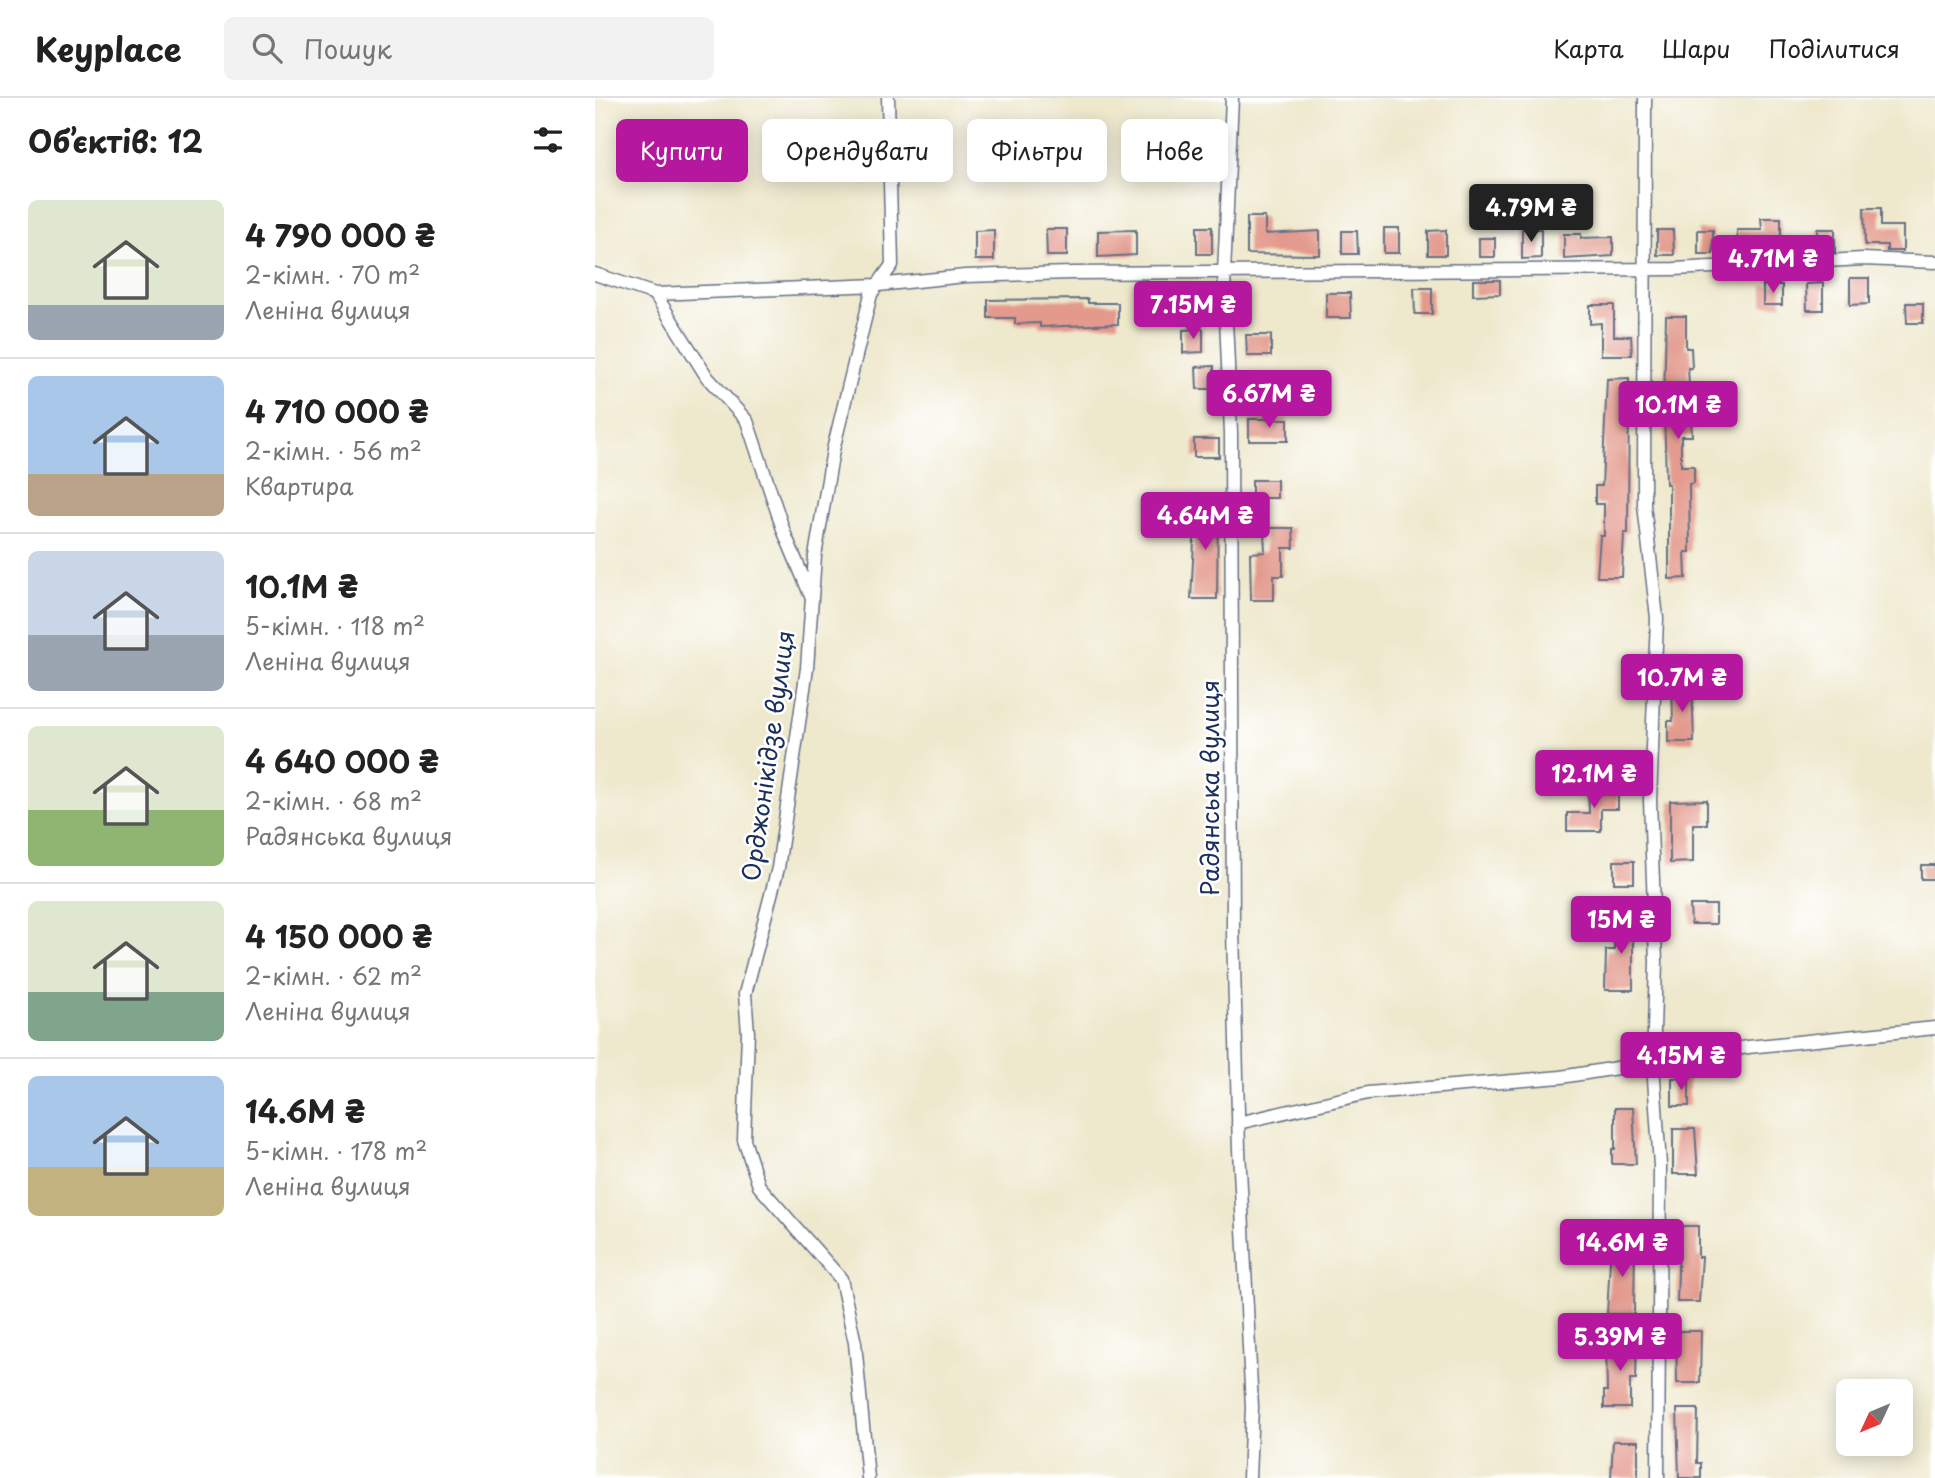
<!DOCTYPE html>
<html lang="uk">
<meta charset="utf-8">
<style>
body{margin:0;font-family:"Playpen Sans",sans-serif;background:#f2f2f2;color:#222;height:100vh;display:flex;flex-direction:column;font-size:26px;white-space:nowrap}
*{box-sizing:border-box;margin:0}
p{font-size:23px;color:#767676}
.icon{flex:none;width:38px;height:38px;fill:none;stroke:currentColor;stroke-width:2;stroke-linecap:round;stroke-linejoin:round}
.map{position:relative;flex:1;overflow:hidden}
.details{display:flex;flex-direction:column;background:#fff;width:595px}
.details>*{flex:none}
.guide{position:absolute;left:21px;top:21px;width:665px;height:63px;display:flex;gap:14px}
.needle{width:46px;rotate:226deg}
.buttons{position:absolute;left:1241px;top:1281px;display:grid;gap:14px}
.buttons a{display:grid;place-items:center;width:77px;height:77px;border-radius:10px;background:#fff;box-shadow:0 4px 18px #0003;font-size:35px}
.price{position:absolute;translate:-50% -60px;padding:0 16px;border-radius:7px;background:#b5179e;color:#fff;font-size:23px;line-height:46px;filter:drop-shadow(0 2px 4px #0008)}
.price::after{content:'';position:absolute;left:50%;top:42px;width:21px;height:16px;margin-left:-10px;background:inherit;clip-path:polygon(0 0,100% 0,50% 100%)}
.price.current{background:#222;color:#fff}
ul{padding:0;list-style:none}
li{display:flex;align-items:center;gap:21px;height:175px;padding:0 28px}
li+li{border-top:2px solid #e0e0e0}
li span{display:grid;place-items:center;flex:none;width:196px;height:140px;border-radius:10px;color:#555}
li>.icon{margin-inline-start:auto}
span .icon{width:84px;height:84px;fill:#fffc;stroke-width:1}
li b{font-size:30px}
h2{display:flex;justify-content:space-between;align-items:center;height:84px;padding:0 28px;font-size:30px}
.tag{padding:0 24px;border-radius:10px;background:#fff;box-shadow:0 4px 18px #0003;font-size:24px;line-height:63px}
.tag.current{background:#b5179e;color:#fff}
header{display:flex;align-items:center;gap:42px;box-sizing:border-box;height:98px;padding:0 35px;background:#fff;border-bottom:2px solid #e0e0e0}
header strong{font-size:33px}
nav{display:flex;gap:38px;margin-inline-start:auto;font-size:24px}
.search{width:490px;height:63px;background:#f2f2f2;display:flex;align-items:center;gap:18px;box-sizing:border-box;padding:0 24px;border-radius:10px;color:#767676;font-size:26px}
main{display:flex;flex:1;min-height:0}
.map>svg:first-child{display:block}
</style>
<header>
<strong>Keyplace</strong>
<div class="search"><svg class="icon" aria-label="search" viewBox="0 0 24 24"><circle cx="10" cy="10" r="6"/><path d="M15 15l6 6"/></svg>Пошук</div>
<nav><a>Карта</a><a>Шари</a><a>Поділитися</a></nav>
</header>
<main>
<section class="details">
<h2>Об’єктів: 12<svg class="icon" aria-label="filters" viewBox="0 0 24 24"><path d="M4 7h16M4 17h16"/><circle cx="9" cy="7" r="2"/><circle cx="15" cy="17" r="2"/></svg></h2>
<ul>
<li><span style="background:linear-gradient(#dfe7d0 75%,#9aa5b1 0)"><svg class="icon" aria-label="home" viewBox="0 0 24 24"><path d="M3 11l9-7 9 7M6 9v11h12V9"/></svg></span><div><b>4 790 000 ₴</b><p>2-кімн. · 70 m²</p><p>Леніна вулиця</p></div></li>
<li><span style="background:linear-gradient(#a9c7e8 70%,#b9a48a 0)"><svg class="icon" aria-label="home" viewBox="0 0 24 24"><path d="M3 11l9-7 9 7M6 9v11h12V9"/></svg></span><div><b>4 710 000 ₴</b><p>2-кімн. · 56 m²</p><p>Квартира</p></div></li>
<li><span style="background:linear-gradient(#c9d6e8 60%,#9aa5b1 0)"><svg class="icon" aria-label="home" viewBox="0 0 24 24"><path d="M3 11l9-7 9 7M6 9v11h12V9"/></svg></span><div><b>10.1M ₴</b><p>5-кімн. · 118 m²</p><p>Леніна вулиця</p></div></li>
<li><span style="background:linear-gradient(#dfe7d0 60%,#8fb573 0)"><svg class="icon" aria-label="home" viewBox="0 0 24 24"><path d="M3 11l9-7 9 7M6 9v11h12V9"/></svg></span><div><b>4 640 000 ₴</b><p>2-кімн. · 68 m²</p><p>Радянська вулиця</p></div></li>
<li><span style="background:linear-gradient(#dfe7d0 65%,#7fa58c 0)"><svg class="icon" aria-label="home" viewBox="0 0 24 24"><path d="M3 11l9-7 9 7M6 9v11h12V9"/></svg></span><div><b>4 150 000 ₴</b><p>2-кімн. · 62 m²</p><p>Леніна вулиця</p></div></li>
<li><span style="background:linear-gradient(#a9c7e8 65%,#c2b280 0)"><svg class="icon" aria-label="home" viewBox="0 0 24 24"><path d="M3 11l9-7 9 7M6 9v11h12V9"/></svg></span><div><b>14.6M ₴</b><p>5-кімн. · 178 m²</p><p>Леніна вулиця</p></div></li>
</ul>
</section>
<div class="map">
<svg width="1340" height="1380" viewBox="0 0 1340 1380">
<rect width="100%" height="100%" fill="#fff"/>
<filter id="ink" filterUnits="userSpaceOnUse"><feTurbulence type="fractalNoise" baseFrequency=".0143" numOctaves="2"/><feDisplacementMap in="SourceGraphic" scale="14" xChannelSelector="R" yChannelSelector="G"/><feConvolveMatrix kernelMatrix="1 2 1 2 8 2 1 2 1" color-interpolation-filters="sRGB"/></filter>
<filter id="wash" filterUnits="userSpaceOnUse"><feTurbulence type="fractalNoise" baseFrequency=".00686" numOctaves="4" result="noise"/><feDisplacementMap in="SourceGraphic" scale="28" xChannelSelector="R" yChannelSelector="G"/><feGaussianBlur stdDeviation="1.57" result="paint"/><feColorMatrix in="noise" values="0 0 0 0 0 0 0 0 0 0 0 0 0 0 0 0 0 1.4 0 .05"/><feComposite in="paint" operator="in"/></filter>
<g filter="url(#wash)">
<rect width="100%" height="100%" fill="#eee8cc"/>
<g id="blocks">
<!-- building -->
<path fill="#e3998c" d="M1269,110h17v18h22v25h-16v-6h-22z
M652,119h18v17l55,-3v24l-73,-1z
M1166,120h20v35l-44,2v-25h25z
M602,129h15v27h-15z
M789,130h15v25h-15z
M451,131h21v27h-20z
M927,131h19v29l-19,1z
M1222,131h18v23h-17z
M399,132v30h-19v-29z
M541,132v25l-38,2v-26z
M851,132v25h-18v-24z
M1062,132h16l1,25h-17z
M1103,132h15v24h-15z
M747,133h15l1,23h-16z
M969,136h17v4l32,-1v19l-49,3z
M884,140h16v19h-16z
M1255,180h19v26l-19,1z
M878,182h27v14l-27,1z
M1228,185v27h-16l-1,-26z
M1168,187h19v20h-19z
M819,190h18v26h-17z
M731,195h24l1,25h-25z
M493,201v4h30v21l-78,3v-4l-25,1v-6h-27v-18z
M1311,205h17v20h-16z
M995,207h24v31h17l1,19h-31v-32l-11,1z
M1071,218h20v32h5l1,20h-4l4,68h-11v30h13v17l-5,1 1,68h-5l1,26 -17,1v-95h-3l-2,-81z
M608,231v23l-20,1v-23z
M651,237h25v21h-24z
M619,268v23h-17l-1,-22z
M1034,280l-1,155h-4l-2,44h-25l3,-41h4v-32h-9v-18h7l5,-107z
M654,321h39v22h-39z
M599,341h25v18h-25z
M657,382h25v18h-25z
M601,405h22l-1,96h-26z
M669,430h29l1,20h-11v28h-9v24h-23l-1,-47 15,-1z
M1077,585h20l2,59h-26v-21h5z
M993,689h30v22h-17v22h-34v-18h22z
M1112,702v24h-14v38l-23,1v-62z
M1019,763h20v22h-20z
M1326,767h14v14h-14z
M1095,807h26v19h-25z
M1019,817h19v75h-28l1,-40h8z
M1077,980h17v28h-17z
M1020,1010h18l3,56h-24v-15h3z
M1078,1031h22l3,45h-25z
M1078,1128h25v31h4l-3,45h-22l2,-62h-6z
M1016,1144h24l-1,72h-27z
M1081,1233h25l-1,52h-23z
M1011,1243h31l-1,38h-6v29h-26v-17h3z
M1082,1311h21l-1,54h4v15h-22z
M1018,1343h25v37h-27z"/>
</g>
</g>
<g filter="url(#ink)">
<use href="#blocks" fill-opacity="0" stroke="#657084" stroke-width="2"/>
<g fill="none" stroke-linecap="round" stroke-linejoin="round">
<!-- minor casing -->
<g stroke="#657084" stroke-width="15">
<path id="minor" d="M637,0l-8,175 7,160 2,498 6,218 13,258 -3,71
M1050,0l-1,407 13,113 -7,182 6,162 -3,102 7,101 -2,313
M0,176l60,20 52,83 40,44 37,111 26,62
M60,196l223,-9 87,-9 107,-3 602,-4 189,-10 72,3
M643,1025l130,-30 193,-16 187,-30 187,-19
M273,1380l-13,-135 -14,-64 -82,-93 -15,-46 4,-107 -3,-39 33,-126 29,-200 8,-112 18,-106 38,-156 21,-29 -4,-167"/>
</g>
<!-- minor -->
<use href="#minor" stroke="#fff" stroke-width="12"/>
</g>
</g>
<g text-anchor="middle" stroke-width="5" stroke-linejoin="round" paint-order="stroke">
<!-- street labels -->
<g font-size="24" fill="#1b2f5e" stroke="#fff">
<text transform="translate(174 658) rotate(-82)" y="8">Орджонікідзе вулиця</text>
<text transform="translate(616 690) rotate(-90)" y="8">Радянська вулиця</text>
</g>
</g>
</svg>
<div class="buttons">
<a><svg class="needle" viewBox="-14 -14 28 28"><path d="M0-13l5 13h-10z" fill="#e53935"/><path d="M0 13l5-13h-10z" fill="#767676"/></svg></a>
</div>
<b class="price current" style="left:936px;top:146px">4.79M ₴</b>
<b class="price" style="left:1178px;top:197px">4.71M ₴</b>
<b class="price" style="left:598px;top:243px">7.15M ₴</b>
<b class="price" style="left:674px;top:332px">6.67M ₴</b>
<b class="price" style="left:1083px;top:343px">10.1M ₴</b>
<b class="price" style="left:610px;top:454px">4.64M ₴</b>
<b class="price" style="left:1087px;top:616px">10.7M ₴</b>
<b class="price" style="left:999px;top:712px">12.1M ₴</b>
<b class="price" style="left:1026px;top:858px">15M ₴</b>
<b class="price" style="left:1086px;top:994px">4.15M ₴</b>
<b class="price" style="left:1027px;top:1181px">14.6M ₴</b>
<b class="price" style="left:1025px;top:1275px">5.39M ₴</b>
<div class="guide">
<a class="tag current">Купити</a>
<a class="tag">Орендувати</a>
<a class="tag">Фільтри</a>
<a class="tag">Нове</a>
</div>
</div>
</main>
